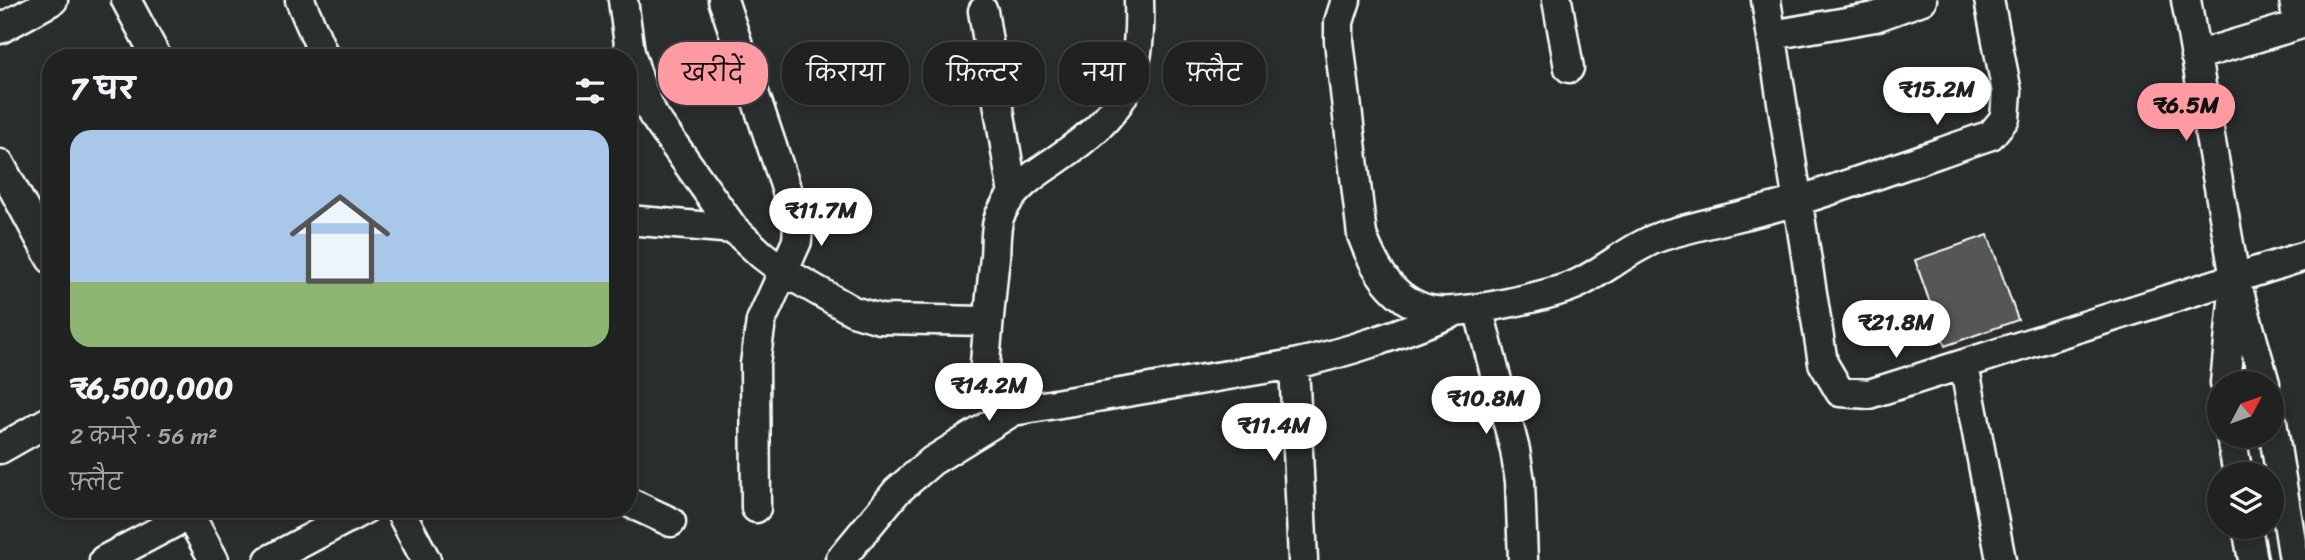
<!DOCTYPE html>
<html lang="hi">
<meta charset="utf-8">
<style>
body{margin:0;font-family:Sriracha,"Playpen Sans Deva",sans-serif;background:#282a2a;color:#f1f3f6;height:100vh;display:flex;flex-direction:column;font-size:26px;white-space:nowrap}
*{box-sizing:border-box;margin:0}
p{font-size:23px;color:#a2a4a5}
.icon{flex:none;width:38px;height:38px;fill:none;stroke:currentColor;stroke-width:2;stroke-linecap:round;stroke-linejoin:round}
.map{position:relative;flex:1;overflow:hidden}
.sheet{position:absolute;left:42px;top:49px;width:595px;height:469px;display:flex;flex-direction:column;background:#202222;border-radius:28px;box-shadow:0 4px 10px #0003,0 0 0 2px #3d3f40}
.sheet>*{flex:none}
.hud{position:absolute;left:658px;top:42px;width:665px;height:63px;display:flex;gap:14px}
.needle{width:46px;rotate:49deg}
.tools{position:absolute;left:2207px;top:371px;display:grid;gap:14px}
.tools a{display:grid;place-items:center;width:77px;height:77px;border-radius:50%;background:#202222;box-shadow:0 4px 10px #0003,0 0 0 2px #3d3f40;font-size:35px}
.price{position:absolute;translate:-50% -60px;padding:0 16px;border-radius:24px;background:#fff;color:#222;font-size:23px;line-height:46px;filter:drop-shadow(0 2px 4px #0008)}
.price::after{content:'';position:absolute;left:50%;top:42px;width:21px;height:16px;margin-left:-10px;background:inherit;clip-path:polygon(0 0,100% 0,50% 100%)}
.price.on{background:#ff9aa2;color:#111}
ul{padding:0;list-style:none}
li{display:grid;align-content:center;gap:14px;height:371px;padding:0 28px}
li span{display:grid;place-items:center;height:217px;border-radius:21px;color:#555}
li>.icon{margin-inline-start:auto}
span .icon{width:126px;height:126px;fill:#fffc;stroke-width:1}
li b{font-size:30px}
h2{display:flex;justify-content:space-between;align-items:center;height:84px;padding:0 28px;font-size:30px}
.pill{padding:0 24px;border-radius:28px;background:#202222;box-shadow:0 4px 10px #0003,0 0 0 2px #3d3f40;font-size:24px;line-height:63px}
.pill.on{background:#ff9aa2;color:#111}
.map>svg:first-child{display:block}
</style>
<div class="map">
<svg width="2305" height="560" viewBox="0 0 2305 560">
<rect width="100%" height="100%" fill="#2a2d2e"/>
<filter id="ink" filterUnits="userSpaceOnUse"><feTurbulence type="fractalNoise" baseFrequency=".0143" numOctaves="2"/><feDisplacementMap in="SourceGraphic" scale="14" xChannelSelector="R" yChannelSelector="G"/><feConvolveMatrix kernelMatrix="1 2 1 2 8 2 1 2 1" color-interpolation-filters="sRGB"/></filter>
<g filter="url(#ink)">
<!-- building -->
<path fill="#555758" stroke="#fff" stroke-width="2" d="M1988,235l30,85 -73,26 -30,-86z"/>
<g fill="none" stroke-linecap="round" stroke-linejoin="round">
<!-- minor casing -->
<g stroke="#fff" stroke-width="33">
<path id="minor" d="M126,0l31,58
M300,0l25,58
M623,0l7,52 11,36 12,27 81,114 28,26 21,16 70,40 27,8 108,2
M723,0l75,224 -1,17 -36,80 -6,43 1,144
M1139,0c3,83 -15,113 -83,160 -23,15 -44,29 -56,55 -5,11 -4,29 -5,42 -4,35 -7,71 -10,106 4,24 9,32 28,48l281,-47c57,-12 104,-30 158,-51
M1346,0l-7,22v19l23,194c12,33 31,66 68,75 25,7 125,-15 149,-27 28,-14 54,-37 83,-47 46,-14 93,-22 138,-36 64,-20 127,-43 191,-65l14,-17 2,-26 -18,-92
M1557,0l12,68
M1766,0l57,363 17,29 29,2 436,-138
M2186,0l49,278 30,105
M2294,0l4,25
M983,11l30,183
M0,29l53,-29
M1772,35l103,-18 47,-17
M2195,56l110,-33
M0,164l51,95
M628,220l106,9
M1478,308l37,142 5,31 3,79
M1294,364l9,196
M1964,364l37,196
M2225,383l9,-91
M2272,422l22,138
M2231,436l7,38
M0,449l51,-29
M628,502l43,20
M186,509l28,51
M399,509l27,51
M2247,527l6,33
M104,560l85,-45
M269,560l96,-51
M840,560l57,-69 35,-30 81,-50"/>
</g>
<!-- minor -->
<use href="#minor" stroke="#2a2d2e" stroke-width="28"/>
</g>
</g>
</svg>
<div class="tools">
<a><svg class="needle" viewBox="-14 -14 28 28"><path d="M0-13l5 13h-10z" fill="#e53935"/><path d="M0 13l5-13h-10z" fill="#a2a4a5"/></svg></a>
<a><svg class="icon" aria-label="layers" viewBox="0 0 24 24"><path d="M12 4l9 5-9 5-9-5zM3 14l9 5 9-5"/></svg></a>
</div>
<b class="price" style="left:1937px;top:127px">₹15.2M</b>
<b class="price on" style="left:2186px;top:143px">₹6.5M</b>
<b class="price" style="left:821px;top:248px">₹11.7M</b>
<b class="price" style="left:1896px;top:360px">₹21.8M</b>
<b class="price" style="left:989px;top:423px">₹14.2M</b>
<b class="price" style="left:1486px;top:436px">₹10.8M</b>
<b class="price" style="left:1274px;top:463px">₹11.4M</b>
<div class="hud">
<a class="pill on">खरीदें</a>
<a class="pill">किराया</a>
<a class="pill">फ़िल्टर</a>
<a class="pill">नया</a>
<a class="pill">फ़्लैट</a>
</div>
<section class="sheet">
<h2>7 घर<svg class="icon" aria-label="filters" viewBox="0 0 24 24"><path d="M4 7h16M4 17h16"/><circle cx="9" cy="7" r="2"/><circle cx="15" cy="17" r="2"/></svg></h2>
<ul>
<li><span style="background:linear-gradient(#a9c7e8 70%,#8fb573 0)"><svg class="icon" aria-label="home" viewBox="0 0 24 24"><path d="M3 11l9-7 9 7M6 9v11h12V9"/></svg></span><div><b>₹6,500,000</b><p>2 कमरे · 56 m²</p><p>फ़्लैट</p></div></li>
</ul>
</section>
</div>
